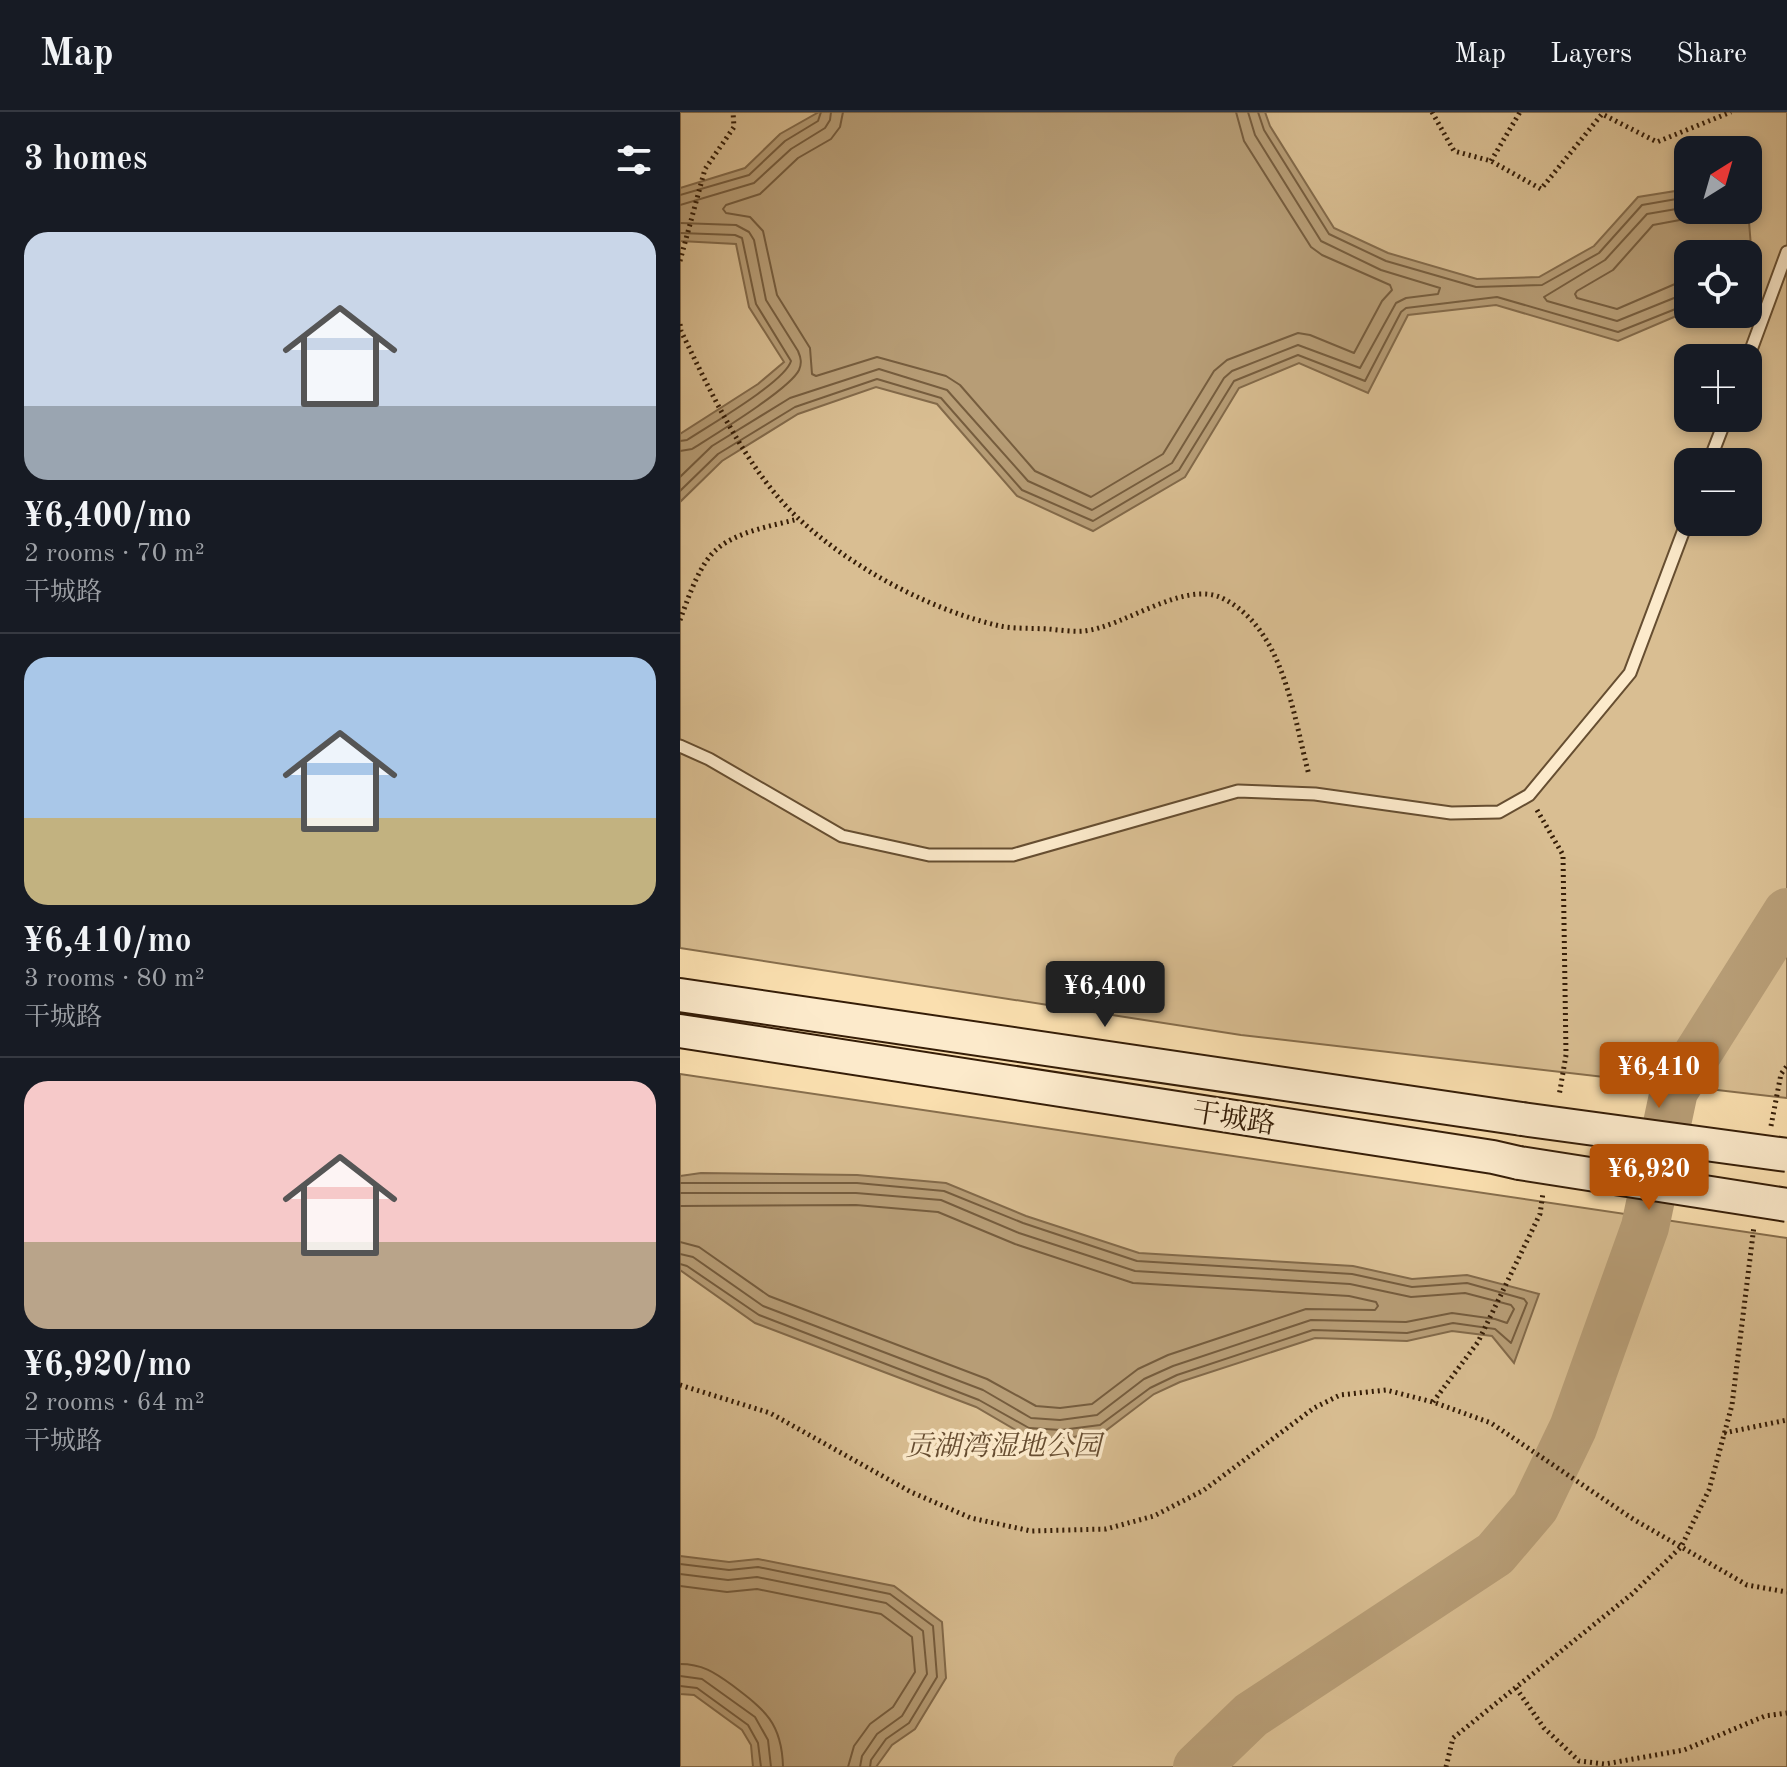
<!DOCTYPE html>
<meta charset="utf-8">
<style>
body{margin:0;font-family:"Old Standard TT","Noto Serif SC",serif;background:#20242c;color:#f1f3f6;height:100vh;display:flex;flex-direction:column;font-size:30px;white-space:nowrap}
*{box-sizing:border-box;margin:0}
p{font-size:26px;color:#9ea1a6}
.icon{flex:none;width:44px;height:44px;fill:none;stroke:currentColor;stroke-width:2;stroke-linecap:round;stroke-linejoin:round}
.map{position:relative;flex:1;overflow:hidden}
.side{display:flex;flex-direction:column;background:#171b24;width:680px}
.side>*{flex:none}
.needle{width:52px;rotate:37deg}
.tools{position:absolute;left:994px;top:24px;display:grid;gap:16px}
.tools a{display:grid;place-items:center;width:88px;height:88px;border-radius:16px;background:#171b24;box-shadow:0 4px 12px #0003;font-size:40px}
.price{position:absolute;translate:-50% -68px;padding:0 18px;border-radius:8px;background:#b45309;color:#fff;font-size:26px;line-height:52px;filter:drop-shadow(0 2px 4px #0008)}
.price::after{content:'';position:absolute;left:50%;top:48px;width:24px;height:18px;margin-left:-12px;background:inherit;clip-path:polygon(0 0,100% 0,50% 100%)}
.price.active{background:#222;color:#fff}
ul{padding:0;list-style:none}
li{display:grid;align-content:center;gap:16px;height:424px;padding:0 24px}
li+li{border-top:2px solid #363941}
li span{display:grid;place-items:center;height:248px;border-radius:24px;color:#555}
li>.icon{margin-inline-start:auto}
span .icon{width:144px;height:144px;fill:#fffc;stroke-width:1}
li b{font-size:34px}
h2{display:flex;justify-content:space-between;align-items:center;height:96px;padding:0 24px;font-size:34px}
header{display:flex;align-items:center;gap:48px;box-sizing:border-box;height:112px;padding:0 40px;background:#171b24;border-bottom:2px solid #363941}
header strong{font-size:38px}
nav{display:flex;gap:44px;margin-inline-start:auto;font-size:28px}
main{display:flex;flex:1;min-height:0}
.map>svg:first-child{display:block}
</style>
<header>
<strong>Map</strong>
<nav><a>Map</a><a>Layers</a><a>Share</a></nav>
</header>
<main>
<section class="side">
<h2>3 homes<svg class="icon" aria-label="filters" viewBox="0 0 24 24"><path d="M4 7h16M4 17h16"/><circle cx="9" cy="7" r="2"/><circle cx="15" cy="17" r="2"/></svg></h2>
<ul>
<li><span style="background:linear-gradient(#c9d6e8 70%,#9aa5b1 0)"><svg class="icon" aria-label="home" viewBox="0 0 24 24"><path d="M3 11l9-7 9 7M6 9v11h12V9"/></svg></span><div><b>¥6,400/mo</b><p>2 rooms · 70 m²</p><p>干城路</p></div></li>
<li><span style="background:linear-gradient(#a9c7e8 65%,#c2b280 0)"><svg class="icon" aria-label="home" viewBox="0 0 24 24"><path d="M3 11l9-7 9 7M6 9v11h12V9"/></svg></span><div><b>¥6,410/mo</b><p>3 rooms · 80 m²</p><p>干城路</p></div></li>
<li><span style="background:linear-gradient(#f6c9c9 65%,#b9a48a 0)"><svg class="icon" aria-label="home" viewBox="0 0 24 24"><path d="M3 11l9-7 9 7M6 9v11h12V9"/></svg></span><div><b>¥6,920/mo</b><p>2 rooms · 64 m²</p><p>干城路</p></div></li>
</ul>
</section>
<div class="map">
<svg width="1107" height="1655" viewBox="0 0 1107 1655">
<rect width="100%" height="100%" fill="#fadfaf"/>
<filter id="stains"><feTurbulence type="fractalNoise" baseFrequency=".0025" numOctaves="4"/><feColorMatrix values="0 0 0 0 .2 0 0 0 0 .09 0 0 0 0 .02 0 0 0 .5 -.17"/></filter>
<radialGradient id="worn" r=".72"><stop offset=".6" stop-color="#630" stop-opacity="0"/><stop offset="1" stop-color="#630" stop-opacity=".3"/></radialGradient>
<!-- green -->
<path fill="#d9be92" stroke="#876e4c" stroke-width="2" fill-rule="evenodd" d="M0,0h1107v986l-546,-63 -561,-87zM1008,38h60v60h-60zM1008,142h60v60h-60zM1008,246h60v60h-60zM1008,350h60v60h-60z
M0,962l1107,164v529h-1107z"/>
<!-- water -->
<path fill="#b79d76" stroke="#836a4a" stroke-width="2" d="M139,0h446l5,14 64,102 54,25 89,26 62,-2 55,-31 44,-49 50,-8v21h60l7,85 -7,7v-48h-60v57l-70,30 -122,-36 -88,10 -40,78 -69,-30 -60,25 -54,89 -92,54 -76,-35 -80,-92 -61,-17 -78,27 -76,47 -42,41v-68l78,-50 26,-22 -35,-55 -13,-63 -56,-3v-53l65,-20 35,-34z
M21,1061l156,2 89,8 80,33 113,37 214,13 59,13 55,-4 72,19 -25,69 -22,-27 -40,-5 -45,10 -92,-3 -135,44 -26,12 -50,38 -43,7 -35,-3 -50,-29 -221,-84 -75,-53v-94z
M0,1444l49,6 29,-3 136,27 48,36 4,56 -31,51 -23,16 -16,22h-123l-2,-22 -9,-15 -48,-35 -14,-1z"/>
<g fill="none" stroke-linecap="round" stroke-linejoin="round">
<!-- shore -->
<path stroke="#765d3e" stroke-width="2" d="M163,0l-3,15 -9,12 -33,19 -38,36 -34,11 -3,4 3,4 24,4 13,14 14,64 33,53 2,26 4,2 61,-19 69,19 14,9 75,86 56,26 72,-43 51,-83 13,-11 71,-27 12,2 44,18 28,-52 10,-11 -2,-5 -68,-30 -11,-8 -67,-106 -8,-29
M578,0l6,18 65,104 57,27 90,26 66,-2 57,-32 43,-48 46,-8
M0,83l69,-20 36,-34 33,-20 3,-9
M0,93l74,-22 37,-34 34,-21 5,-8 1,-8
M1008,95l-41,7 -42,46 -61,37 3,4 70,20 62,-25 9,-2
M0,111l56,2 13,7 5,8 12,60 32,51c3,7 4,12 1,19 -9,19 -85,65 -107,79l-12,2
M0,121l55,2 7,3 14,66 35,57c-6,21 -83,65 -104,79l-7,1
M1008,170l-13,2 -58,25 -40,-11 -2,-4 2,-3 36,-21 40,-45 43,-8 12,-7
M0,365l32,-31 78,-48 89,-29 68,21 81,91 64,29 80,-47 52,-85 8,-7 66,-26 62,23 36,-65 10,-5 32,-4 2,-6 -59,-18 -60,-29 -66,-106 -7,-23
M0,379l38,-37 77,-47 82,-28 64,19 81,92 71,31 86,-51 55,-89 64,-26 67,26 36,-69 5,-4 91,-11 121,35 70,-28
M0,1071h177l87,8 79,32 114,38 215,13 60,13 55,-4 57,16 3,4 -16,40 -16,-14 -42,-6 -46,10 -94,-3 -136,45 -27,13 -50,37 -39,5 -32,-2 -50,-28 -220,-85 -72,-49 -7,-2
M0,1081h176l85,7 78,33 116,38 215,13 61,13 54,-4 46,12 3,4 -7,14 -12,-4 -43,-6 -46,9 -95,-2 -138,46 -29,13 -47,36 -37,5 -29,-2 -48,-28 -220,-84 -70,-49 -13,-3
M0,1094l176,-1 82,7 77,32 118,39 216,13 27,6 2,4 -3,4 -69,-1 -138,46 -30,14 -46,35 -32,4 -24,-2 -49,-27 -218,-83 -70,-49 -19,-5
M0,1452l49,6 29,-3 132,27 43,32 4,51 -28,46 -23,16 -15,21 -1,7
M0,1462l48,6 29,-3 129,26 37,28 4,43 -25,42 -25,18 -15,22 -2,11
M0,1474l47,6 30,-3 124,25 31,23 3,35 -22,35 -23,17 -16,22 -6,21
M0,1552c22,0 34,8 52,21 33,25 50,38 51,82
M0,1564l22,3 53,38 13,23 3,27
M0,1574l17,2 51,37 10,18 3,24"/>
<!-- river -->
<path stroke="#b79d76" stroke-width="48" d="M517,1655l54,-52 244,-161 40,-47 38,-79 72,-201 29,-136 113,-179"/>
<!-- lane casing -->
<g stroke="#664e31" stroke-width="15">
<path id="lane" d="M1068,246l39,-106
M1029,350l17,-44
M0,634l29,13 133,77 87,19h84l225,-64 77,3 136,19 48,-1 30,-17 101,-122 58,-154"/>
</g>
<!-- secondary casing -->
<g stroke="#351d07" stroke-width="36">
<path id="secondary" d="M0,883l842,124
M0,919l813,126 26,6"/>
</g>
<!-- path -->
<path stroke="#351d07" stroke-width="5" stroke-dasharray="2 4" stroke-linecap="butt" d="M752,0l22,39 37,10 50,28 61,-75 55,28 74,-30
M811,49l29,-49
M0,149l25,-92 29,-42 -1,-15
M0,212l1,7c30,62 67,141 118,188 53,49 131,91 201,107 15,3 32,2 48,3 12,1 25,3 36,2 40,-4 100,-51 138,-33 62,30 71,117 87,177
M0,508c8,-21 19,-56 37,-71 21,-18 55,-23 81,-30
M857,698l26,45 3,200 -7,41
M1091,1014l10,-52 6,-8
M0,1273l90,28 141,79 60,26 60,13 75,-2 48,-13 50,-26 110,-82 26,-13 46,-5 47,12 58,21 142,96 114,66 40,7
M753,1290l45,-60 62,-128 3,-21
M1044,1321l63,-13
M836,1576l28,40 35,33 26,3 79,-14 81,-34 22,-3
M766,1655l7,-29 179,-144 49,-47 28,-57 23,-85 22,-179"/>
<!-- lane -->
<use href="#lane" stroke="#fceacb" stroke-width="11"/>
<!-- secondary -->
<use href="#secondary" stroke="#fceacb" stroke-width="32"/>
<!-- secondary-bridge casing -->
<g stroke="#351d07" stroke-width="36" stroke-linecap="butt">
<path id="secondary-bridge" d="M842,1007l265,36
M839,1051l268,42"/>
</g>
<!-- secondary-bridge -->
<use href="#secondary-bridge" stroke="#fceacb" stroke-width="32"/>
</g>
<g text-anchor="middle" stroke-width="7" stroke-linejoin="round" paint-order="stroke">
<!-- street labels -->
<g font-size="28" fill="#351d07" stroke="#fceacb">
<text transform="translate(554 1005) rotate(9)" y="10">干城路</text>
</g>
<!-- park labels -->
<g font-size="28" font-style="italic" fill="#664d31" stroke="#fceacb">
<text x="323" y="1343">贡湖湾湿地公园</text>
</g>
</g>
<rect width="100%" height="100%" filter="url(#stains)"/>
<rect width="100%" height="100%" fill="url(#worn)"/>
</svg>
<div class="tools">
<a><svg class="needle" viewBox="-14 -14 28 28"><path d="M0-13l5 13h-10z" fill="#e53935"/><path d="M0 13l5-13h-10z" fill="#9ea1a6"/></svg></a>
<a><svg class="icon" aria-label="locate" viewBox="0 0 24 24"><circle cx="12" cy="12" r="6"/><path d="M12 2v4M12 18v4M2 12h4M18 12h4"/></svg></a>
<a>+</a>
<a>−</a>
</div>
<b class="price active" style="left:425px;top:917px">¥6,400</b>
<b class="price" style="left:979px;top:998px">¥6,410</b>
<b class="price" style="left:969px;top:1100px">¥6,920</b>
</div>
</main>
